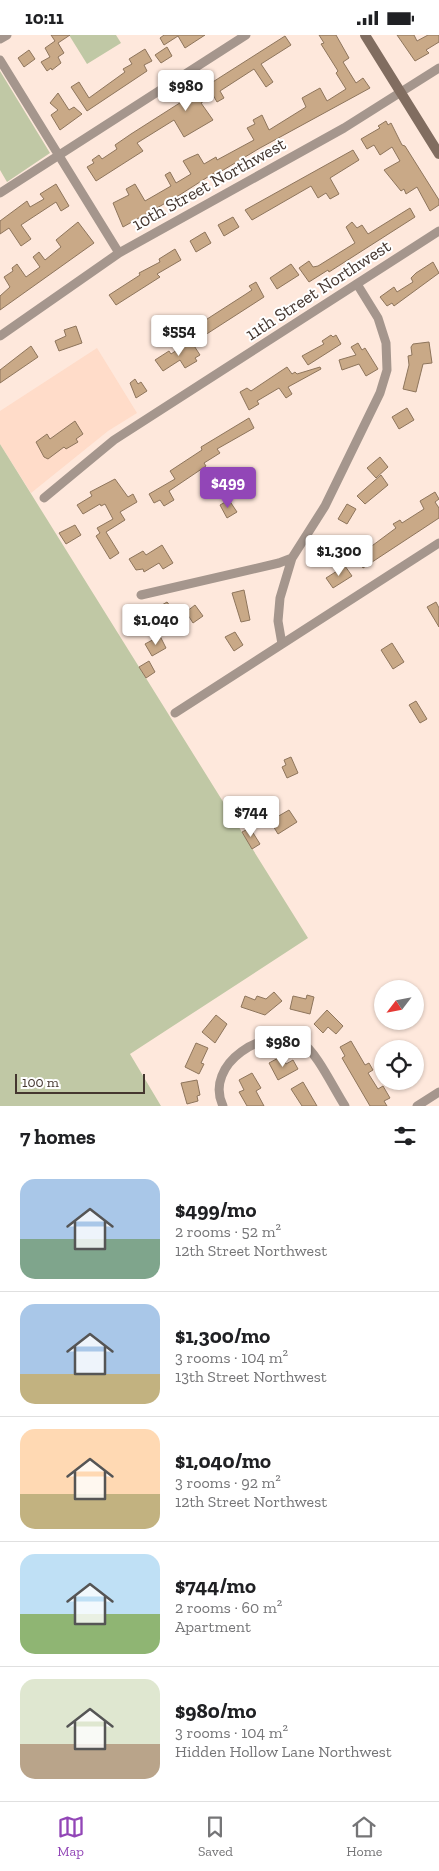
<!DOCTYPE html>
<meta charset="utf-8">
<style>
body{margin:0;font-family:"Zilla Slab",serif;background:#f6f6f6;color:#202124;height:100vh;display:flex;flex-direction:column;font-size:19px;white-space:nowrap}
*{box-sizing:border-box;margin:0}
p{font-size:16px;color:#757577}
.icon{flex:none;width:28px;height:28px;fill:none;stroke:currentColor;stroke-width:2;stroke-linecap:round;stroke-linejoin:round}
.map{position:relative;height:1071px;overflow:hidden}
.details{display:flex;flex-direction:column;background:#fff;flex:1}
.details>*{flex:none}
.needle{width:32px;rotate:238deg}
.tools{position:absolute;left:374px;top:945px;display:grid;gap:10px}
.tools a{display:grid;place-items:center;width:50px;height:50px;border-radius:50%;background:#fff;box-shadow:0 1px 4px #0004;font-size:25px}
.scale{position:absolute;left:15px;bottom:12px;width:130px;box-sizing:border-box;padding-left:5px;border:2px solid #44362f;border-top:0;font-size:14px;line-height:18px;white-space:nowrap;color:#44362f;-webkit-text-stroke:4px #fff;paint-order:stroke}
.price{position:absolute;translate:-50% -42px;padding:0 11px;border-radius:5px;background:#fff;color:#222;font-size:16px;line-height:32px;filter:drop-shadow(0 1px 2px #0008)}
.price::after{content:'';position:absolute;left:50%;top:30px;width:15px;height:11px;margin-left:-8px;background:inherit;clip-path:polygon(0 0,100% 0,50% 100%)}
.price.current{background:#9246b7;color:#fff}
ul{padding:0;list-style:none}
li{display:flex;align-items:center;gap:15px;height:125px;padding:0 20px}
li+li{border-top:1px solid #e0e0e0}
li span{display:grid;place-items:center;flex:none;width:140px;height:100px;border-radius:15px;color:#555}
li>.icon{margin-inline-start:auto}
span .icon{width:60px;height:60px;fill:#fffc;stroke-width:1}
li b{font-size:21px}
h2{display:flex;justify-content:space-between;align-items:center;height:60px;padding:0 20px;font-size:21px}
.status{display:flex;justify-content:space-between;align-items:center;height:35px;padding:0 25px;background:#fff;direction:ltr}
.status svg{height:14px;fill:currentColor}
.menu{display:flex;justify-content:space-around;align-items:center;height:70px;border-top:1px solid #e0e0e0;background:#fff;font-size:14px;color:#757577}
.menu a{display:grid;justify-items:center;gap:2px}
.menu .current{color:#9246b7}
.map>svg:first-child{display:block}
</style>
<div class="status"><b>10:11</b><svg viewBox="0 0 49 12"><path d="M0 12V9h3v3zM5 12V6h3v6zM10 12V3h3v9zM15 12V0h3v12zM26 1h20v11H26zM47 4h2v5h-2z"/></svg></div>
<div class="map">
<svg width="439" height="1071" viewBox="0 0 439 1071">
<rect width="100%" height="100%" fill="#fee8dc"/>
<!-- built -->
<path fill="#ffdcc9" d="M97,313l40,65 -29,18 -77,62 -31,-49v-33z"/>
<!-- green -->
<path fill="#c0c8a5" d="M69,0h47l5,8 -34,21z
M0,36l50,82 -43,29 -7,-12z
M0,409l308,494 -178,116 31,52h-161z"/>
<!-- building -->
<path fill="#c9a987" stroke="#8e755c" d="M51,0h19l-12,8 6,10 -6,4 3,6 -9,7 -1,-2 -4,3 -6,-9 9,-5 -5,-9 10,-7z
M164,0h41l-20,13 -7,-12 -14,9 -4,-7z
M319,0h17l13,23 -6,4 13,21 7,-5 7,10 -110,60 -45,27 -1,-2 -36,23 -55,31 -10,-24 16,-8 -3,-6 9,-5 10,17 26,-15 -6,-11 5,-3 6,11 15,-9 -8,-13 6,-3 9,-4 6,10 12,-7 1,3 37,-20 -7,-12 8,-4 -2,-4 9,-5 7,15 37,-23 -4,-9 18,-10 7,13 19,-12 -10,-16 2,-2 -17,-27 3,-1z
M397,0h17l3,6 11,-6h11v7l-13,8 3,3 -14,8z
M285,1l6,9 -30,19 12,18 -7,5 -12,-18 -34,22 4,7 -7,4 -4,-7 -12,8 12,17 -29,17 -10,-17 -37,23 6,8 -47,30 -9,-14 7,-4 -2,-3 7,-5 3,4 15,-10 -2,-4 16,-11z
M167,12l5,9 -11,7 -6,-8z
M145,14l7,12 -8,4 3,6 -60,40 -16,-24 8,-5 10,16 36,-26 -2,-3 9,-5 -3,-5z
M29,15l6,9 -11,8 -6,-9z
M58,58l11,17 5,-3 8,7 -22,16 -9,-15 7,-5 -8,-7z
M386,86l2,4 3,-2 11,22 3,1 34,54v5l-9,6 -13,-24 -11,7 -2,-5 -3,2 -17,-21 16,-9 -8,-14 -12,8 -6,-10 -7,4 -6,-10 19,-11 -2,-2z
M353,115l6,10 -29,18 9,16 -9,5 -4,-6 -8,5 -7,-12 -59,34 -7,-10z
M56,149l13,22 -8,5 -5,-9 -35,23 10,14 -10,7 -12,-18 -9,6v-13l27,-20 3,6 14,-8 -4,-5z
M410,173l5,9 -86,55 -1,-2 -19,12 -10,-14 10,-7 4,6 5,-1 37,-23 -9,-16 6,-5 5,6 5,-3 6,9z
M233,182l6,10 -15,9 -6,-11z
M78,187l16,21 -94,67v-14l10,-9 -6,-10 9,-6 -1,-3 5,-4 9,13 14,-10 -7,-10 6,-5 6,8 16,-13 -5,-7z
M205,197l6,11 -15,9 -6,-11z
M175,214l6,11 -24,14 3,3 -44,28 -7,-10 31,-20 -1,-2 21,-11 -1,-3z
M433,227l6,11 -45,33 -2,-3 -5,3 -7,-9 14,-10 3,5 16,-10 -2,-4 5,-5z
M291,229l8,11 -22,14 -7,-11z
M256,247l8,15 -62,40 -8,-12 9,-6 1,2 42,-27 6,-4 -3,-4z
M76,291l6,17 -23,8 -4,-10 11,-5 -2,-6z
M331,300l2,2 3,-2 5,9 -33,21 -6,-9 22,-12 -2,-3z
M191,306l9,14 -5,3 2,3 -12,7 -5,-8 -17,11 -8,-11 14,-9 2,3z
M429,307l3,21 -9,1 -7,28 -13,-3 6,-24 -1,-9 4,-1 -1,-8 2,-3z
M358,308l4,7 3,-2 13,21 -12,7 -7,-12 -17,6 -3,-10 17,-5 -5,-8z
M31,311l7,11 -38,26v-13z
M287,332l5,7 3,-2 2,2 23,-7 1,2 -33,18 4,7 -6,4 -7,-10 -22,13 2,3 -10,6 -9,-18 7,-4 4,3z
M135,344l3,5 3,-2 6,9 -11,7 -6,-15z
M407,373l7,12 -15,9 -7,-12z
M249,383l5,10 -37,21 3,4 -16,10 2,3 -37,25 5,9 -10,6 -4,-6 -6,3 -5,-9 26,-15 -5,-8 32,-21 -1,-3z
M75,386l8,13 -7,5 2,3 -12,7 -2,-2 -16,12 -4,-2 -8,-15 11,-8 3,5z
M380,422l8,10 -12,11 -9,-10z
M381,440l7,10 -23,19 -8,-8z
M115,444l13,18 5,-3 4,8 -17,10 5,8 -19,12 13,21 -9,6 -14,-23 4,-3 -3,-5 16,-9 -8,-15 -4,2 -1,-2 -17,10 -6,-9 15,-9 -2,-4z
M435,457l4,7 -4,3 4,6v10l-76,50 -6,-11 39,-29 -3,-4 7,-4 2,3 22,-14 -4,-8z
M229,465l8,12 -10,6 -7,-13z
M347,469l9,5 -9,15 -9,-5z
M75,490l6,10 -15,9 -7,-11z
M162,510l11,18 -10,6 -4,-6 -15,9 -1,-3 -7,1 -7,-11 14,-8 3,4z
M345,531l7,10 -19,12 -7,-10z
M244,555l6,30 -9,2 -9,-29z
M167,567l11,14 -22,18 -11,-19z
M436,567l3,6v19l-12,-20z
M195,570l8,11 -10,7 -7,-11z
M235,597l8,13 -9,6 -9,-14z
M160,601l6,12 -14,8 -7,-12z
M392,608l12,19 -11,7 -12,-19z
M149,626l6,11 -9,6 -7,-11z
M416,666l11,18 -7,4 -11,-18z
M291,722l7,16 -11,5 -5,-11 4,-2 -2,-5z
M289,775l8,12 -19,12 -8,-13z
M250,793l10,16 -8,5 -10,-17z
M274,957l8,9 -17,14 -24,-8 4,-11 10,4 2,-4 9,3z
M307,960l7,2 -4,17 -20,-5 3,-13 13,3z
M327,975l16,16 -7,8 -8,-7 -5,6 -9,-9z
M216,980l11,9 -12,19 -13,-11z
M351,1006l14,24 4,-2 4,7 -5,3 10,16 5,-3 7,12 -6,3 3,5h-17l-28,-48 3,-2 -5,-9z
M196,1008l12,5 -7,15 3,1 -5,10 -14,-7z
M282,1021l4,8 7,-4 5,9 -20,11 -9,-17z
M252,1038l9,15 -5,3 8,15h-17l-8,-14 5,-2 -5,-10z
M197,1045l3,15 -3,1 1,5 -11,3 -6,-21z
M303,1047l14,24h-15l-11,-17z"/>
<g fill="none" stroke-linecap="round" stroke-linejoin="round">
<!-- street -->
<path stroke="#a5968d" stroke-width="9" d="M0,4l7,-4
M0,25l119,193
M0,158l246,-158
M0,301l119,-83 225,-125 95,-60
M44,463l70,-58 325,-209
M141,560l138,-32 13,-5
M282,609l-4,-23 2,-23 12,-40 33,-52 55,-113 7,-23 -1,-27 -8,-25 -21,-34
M175,678l264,-170
M223,1071c-20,-42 43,-82 79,-63 14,8 33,48 43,63
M417,1071l22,-14"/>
<!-- secondary -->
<path stroke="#816d60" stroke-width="10" d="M365,0l74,119"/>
</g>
<g text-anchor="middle" stroke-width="4" stroke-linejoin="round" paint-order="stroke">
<!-- street labels -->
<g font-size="18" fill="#44362f" stroke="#fff">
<text transform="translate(209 149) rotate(-29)" y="6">10th Street Northwest</text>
<text transform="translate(318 255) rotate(-33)" y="6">11th Street Northwest</text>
</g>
</g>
</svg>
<div class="tools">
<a><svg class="needle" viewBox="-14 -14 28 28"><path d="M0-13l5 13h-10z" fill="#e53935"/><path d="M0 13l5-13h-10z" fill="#757577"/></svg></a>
<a><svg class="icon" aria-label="locate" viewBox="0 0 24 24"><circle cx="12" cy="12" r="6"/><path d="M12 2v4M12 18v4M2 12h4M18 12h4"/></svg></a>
</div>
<div class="scale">100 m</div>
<b class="price" style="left:186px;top:77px">$980</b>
<b class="price" style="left:179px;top:322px">$554</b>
<b class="price current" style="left:228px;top:474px">$499</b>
<b class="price" style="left:339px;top:542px">$1,300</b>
<b class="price" style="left:156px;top:611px">$1,040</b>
<b class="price" style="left:251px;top:803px">$744</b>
<b class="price" style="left:283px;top:1033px">$980</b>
</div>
<section class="details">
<h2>7 homes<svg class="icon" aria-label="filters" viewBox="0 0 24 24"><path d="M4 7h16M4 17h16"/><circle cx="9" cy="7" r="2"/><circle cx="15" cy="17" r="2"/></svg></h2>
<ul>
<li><span style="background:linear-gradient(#a9c7e8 60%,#7fa58c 0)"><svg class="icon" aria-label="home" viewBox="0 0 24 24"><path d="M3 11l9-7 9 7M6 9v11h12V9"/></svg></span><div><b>$499/mo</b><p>2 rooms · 52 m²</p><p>12th Street Northwest</p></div></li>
<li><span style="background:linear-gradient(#a9c7e8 70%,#c2b280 0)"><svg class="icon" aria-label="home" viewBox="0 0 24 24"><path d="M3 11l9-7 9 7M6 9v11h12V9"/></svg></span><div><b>$1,300/mo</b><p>3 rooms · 104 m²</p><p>13th Street Northwest</p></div></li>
<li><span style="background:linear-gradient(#ffd9b3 65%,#c2b280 0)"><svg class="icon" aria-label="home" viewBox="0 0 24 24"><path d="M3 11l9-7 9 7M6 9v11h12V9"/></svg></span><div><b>$1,040/mo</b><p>3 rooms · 92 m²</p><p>12th Street Northwest</p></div></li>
<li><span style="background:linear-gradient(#bfe0f5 60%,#8fb573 0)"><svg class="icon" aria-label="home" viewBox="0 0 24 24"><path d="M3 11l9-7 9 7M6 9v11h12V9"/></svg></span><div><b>$744/mo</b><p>2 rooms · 60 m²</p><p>Apartment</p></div></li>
<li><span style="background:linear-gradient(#dfe7d0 65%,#b9a48a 0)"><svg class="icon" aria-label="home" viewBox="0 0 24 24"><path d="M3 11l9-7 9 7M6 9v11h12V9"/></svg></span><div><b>$980/mo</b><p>3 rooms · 104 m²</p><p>Hidden Hollow Lane Northwest</p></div></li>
</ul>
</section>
<nav class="menu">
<a class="current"><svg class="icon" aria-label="map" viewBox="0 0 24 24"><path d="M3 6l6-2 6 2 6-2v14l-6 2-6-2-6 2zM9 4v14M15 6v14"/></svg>Map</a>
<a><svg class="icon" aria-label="saved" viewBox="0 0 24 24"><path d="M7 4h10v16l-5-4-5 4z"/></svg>Saved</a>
<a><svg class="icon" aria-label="home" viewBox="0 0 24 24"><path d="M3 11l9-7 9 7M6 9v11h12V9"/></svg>Home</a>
</nav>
